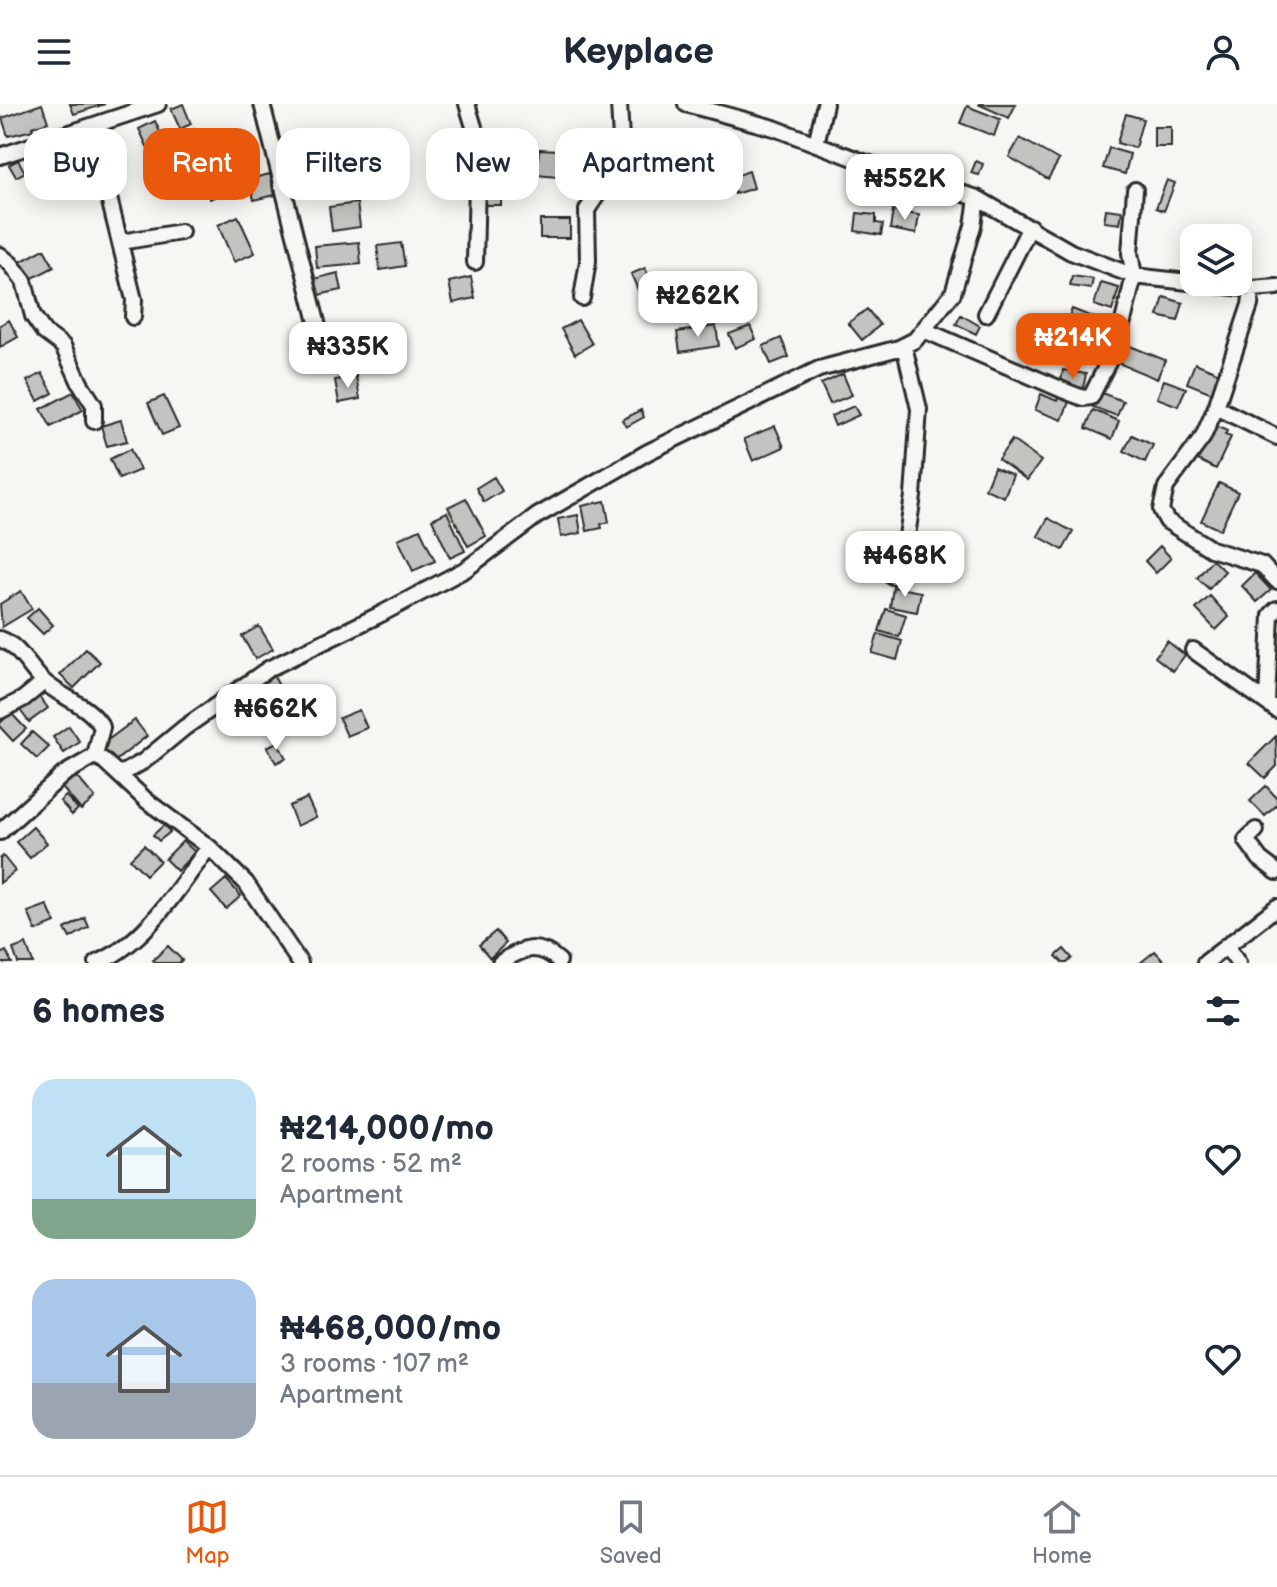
<!DOCTYPE html>
<meta charset="utf-8">
<style>
body{margin:0;font-family:"Balsamiq Sans",sans-serif;background:#f6f6f7;color:#1f2937;height:100vh;display:flex;flex-direction:column;font-size:30px;white-space:nowrap}
*{box-sizing:border-box;margin:0}
p{font-size:26px;color:#747a83}
.icon{flex:none;width:44px;height:44px;fill:none;stroke:currentColor;stroke-width:2;stroke-linecap:round;stroke-linejoin:round}
.map{position:relative;height:859px;overflow:hidden}
.panel{display:flex;flex-direction:column;background:#fff;flex:1}
.panel>*{flex:none}
.guide{position:absolute;left:24px;top:24px;width:800px;height:72px;display:flex;gap:16px}
.buttons{position:absolute;left:1180px;top:120px;display:grid;gap:16px}
.buttons a{display:grid;place-items:center;width:72px;height:72px;border-radius:16px;background:#fff;box-shadow:0 4px 20px #0003;font-size:40px}
.price{position:absolute;translate:-50% -68px;padding:0 18px;border-radius:16px;background:#fff;color:#222;font-size:26px;line-height:52px;filter:drop-shadow(0 2px 4px #0008)}
.price::after{content:'';position:absolute;left:50%;top:48px;width:24px;height:18px;margin-left:-12px;background:inherit;clip-path:polygon(0 0,100% 0,50% 100%)}
.price.on{background:#ea580c;color:#fff}
ul{padding:0;list-style:none}
li{display:flex;align-items:center;gap:24px;height:200px;padding:0 32px}
li span{display:grid;place-items:center;flex:none;width:224px;height:160px;border-radius:24px;color:#555}
li>.icon{margin-inline-start:auto}
span .icon{width:96px;height:96px;fill:#fffc;stroke-width:1}
li b{font-size:34px}
h2{display:flex;justify-content:space-between;align-items:center;height:96px;padding:0 32px;font-size:34px}
.chip{padding:0 28px;border-radius:24px;background:#fff;box-shadow:0 4px 20px #0003;font-size:28px;line-height:72px}
.chip.on{background:#ea580c;color:#fff}
header{display:flex;justify-content:space-between;align-items:center;height:104px;padding:0 32px;background:#fff;font-size:36px;font-weight:600}
.tab-bar{display:flex;justify-content:space-around;align-items:center;height:112px;border-top:2px solid #e0e1e3;background:#fff;font-size:22px;color:#747a83}
.tab-bar a{display:grid;justify-items:center;gap:4px}
.tab-bar .on{color:#ea580c}
.map>svg:first-child{display:block}
</style>
<header><svg class="icon" aria-label="menu" viewBox="0 0 24 24"><path d="M4 6h16M4 12h16M4 18h16"/></svg>Keyplace<svg class="icon" aria-label="person" viewBox="0 0 24 24"><circle cx="12" cy="8" r="4"/><path d="M4 21q1-7 8-7t8 7"/></svg></header>
<div class="map">
<svg width="1277" height="859" viewBox="0 0 1277 859">
<rect width="100%" height="100%" fill="#f6f6f2"/>
<filter id="ink" filterUnits="userSpaceOnUse"><feTurbulence type="fractalNoise" baseFrequency=".0125" numOctaves="2"/><feDisplacementMap in="SourceGraphic" scale="16" xChannelSelector="R" yChannelSelector="G"/><feConvolveMatrix kernelMatrix="1 2 1 2 8 2 1 2 1" color-interpolation-filters="sRGB"/></filter>
<g filter="url(#ink)">
<!-- building -->
<path fill="#c3c3c0" stroke="#2b2b2b" stroke-width="2" d="M42,0l6,18 -16,5 1,3 -25,6 -6,-18z
M70,0h35l-31,10z
M183,0l8,20 -11,5 -9,-20z
M978,0h38l-7,14z
M967,2l33,13 -6,17 -34,-13z
M1126,10l17,5 -8,29 -18,-5z
M155,17l17,37 -16,8 -17,-37z
M1154,23h17v20h-17z
M195,25l16,29 -21,11 -16,-29z
M101,34l8,20 -10,4 -8,-20z
M733,34l1,30 -30,1v-30z
M1020,34l39,22 -11,19 -39,-22z
M1109,44l21,6 -5,20 -22,-6z
M539,45l20,1 -2,27 -20,-2z
M526,47l9,1 -2,23 -17,-2 2,-12 6,1z
M18,56l7,12 -9,5 -7,-12z
M976,57l7,3 -4,11 -8,-2z
M214,61l11,27 -15,7 -11,-27z
M749,67l5,17 -19,6 -5,-16z
M270,70l5,21 -21,5 -5,-21z
M1167,76l8,3 -11,28 -8,-3z
M501,91v10h-19v-9z
M357,99l3,24 -28,4 -3,-24z
M1106,105l16,2 -2,13 -16,-2z
M893,107l26,4 -3,19 -26,-5z
M857,109l19,2v8l7,1 -2,11 -26,-4z
M238,112l17,37 -21,9 -16,-37z
M540,116h30v18h-30z
M359,138l2,22 -44,4 -2,-22z
M401,139l4,23 -25,4 -3,-24z
M44,145l10,18 -25,13 -9,-18z
M645,164l11,24 -14,7 -11,-25z
M338,169l4,17 -24,5 -4,-16z
M1072,172l21,3 -2,10 -21,-3z
M471,173l4,21 -22,5 -4,-21z
M1101,179l18,5 -7,23 -18,-6z
M1164,193l19,6 -5,18 -20,-5z
M867,205l13,16 -18,15 -14,-17z
M1072,205l33,13 -6,17 -34,-13z
M961,211l19,11 -4,8 -20,-10z
M9,216l9,17 -18,10v-22z
M578,216l14,24 -17,10 -14,-25z
M716,222l3,20 -39,6 -3,-20z
M750,222l6,13 -21,9 -6,-14z
M781,234l8,19 -18,7 -8,-18z
M1125,240l40,16 -8,19 -39,-16z
M1051,243l23,7 -3,9 -22,-7z
M1195,259l25,10 -8,20 -25,-10z
M1063,266l23,4 -4,19 -22,-4z
M42,269l11,20 -15,8 -11,-20z
M843,270l9,21 -22,9 -9,-20z
M356,272l4,23 -21,4 -4,-23z
M1164,276l22,8 -8,18 -21,-8z
M73,288l10,18 -32,17 -10,-18z
M1099,288l24,9 -6,15 -24,-9z
M1041,290l16,7 3,-7 10,5 -8,21 -27,-10z
M164,292l15,32 -17,7 -14,-32z
M854,302l5,9 -24,11 -4,-10z
M641,306l3,7 -18,10 -4,-7z
M1093,306l26,11 -7,18 -26,-11z
M121,316l6,21 -20,5 -6,-20z
M1214,321l13,6 -2,4 6,2 -15,32 -18,-9z
M775,322l9,21 -31,14 -9,-22z
M1132,331l21,10 -8,17 -21,-11z
M1012,336l29,21 -14,19 -29,-21z
M130,345l10,21 -21,9 -9,-20z
M994,363l19,8 -9,22 -19,-8z
M494,373l8,14 -18,11 -8,-14z
M1219,379l19,9 -18,38 -19,-9z
M466,394l20,38 -18,10 -20,-39z
M605,397l4,21 -8,2 1,4 -15,3 -5,-25z
M447,408l18,39 -15,7 -18,-39z
M578,411l3,18 -20,4 -3,-18z
M1048,414l25,14 -10,18 -25,-14z
M420,425l15,32 -22,10 -15,-32z
M1160,442l11,12 -15,15 -11,-12z
M1212,456l13,11 -16,18 -12,-11z
M1255,469l16,17 -14,12 -15,-16z
M893,483l28,5 -4,20 -27,-5z
M21,487l11,18 -30,18 -2,-23z
M1210,492l19,21 -13,13 -20,-21z
M38,504l15,17 -10,9 -16,-16z
M886,505l20,6 -7,22 -20,-6z
M259,522l14,23 -18,10 -13,-23z
M878,530l24,7 -5,19 -25,-7z
M1167,537l18,14 -12,16 -18,-14z
M86,545l14,13 -26,26 -14,-13z
M273,571l9,16 -18,11 -9,-16z
M38,591l10,13 -19,14 -10,-13z
M359,606l8,18 -20,8 -8,-18z
M11,609l15,16 -13,12 -13,-14v-4z
M135,616l12,16 -33,26 -13,-17z
M69,622l11,16 -16,11 -11,-16z
M32,628l17,15 -12,12 -16,-15z
M1276,632l1,30 -12,12 -16,-15z
M277,638l9,16 -10,5 -9,-16z
M73,668l22,26 -14,12 -22,-26z
M1266,682l11,12v7l-12,11 -15,-15z
M66,692l12,13 -6,6 -12,-14z
M307,694l9,19 -19,9 -8,-20z
M164,721l6,7 -11,9 -6,-6z
M33,723l14,16 -17,15 -14,-16z
M183,737l12,11 -18,19 -12,-12z
M144,741l16,16 -14,14 -16,-16z
M3,752l12,15 -15,12v-24z
M226,775l15,17 -15,13 -15,-17z
M47,801l8,18 -19,8 -8,-19z
M85,814l4,9 -19,11 -5,-9z
M496,827l10,12 -16,15 -11,-13z
M26,840l7,19h-15l-5,-14z
M168,842l14,14 -3,3h-23l-3,-3z
M1064,845l8,9 -5,5h-4l-7,-7z
M6,847l6,12h-12v-9z
M1155,847l11,12h-26z"/>
<g fill="none" stroke-linecap="round" stroke-linejoin="round">
<!-- minor casing -->
<g stroke="#2b2b2b" stroke-width="20">
<path id="minor" d="M262,0l64,254
M467,0l11,36 -3,122
M686,0l88,24 90,34 113,36 94,54 63,24 118,13 25,-2
M77,29l32,65 25,102 -1,17
M816,40l9,-40
M0,52l158,-52
M281,81l69,4
M121,138l60,-10
M0,151l11,9 13,17 9,35 11,16 19,14 17,37 14,22v16
M1252,185l-2,16 -34,102 -13,30 -37,50 -5,23 6,11 44,28 51,16 15,16
M582,194l6,-37 -1,-51 14,-21 22,-15 -4,-70
M986,210l44,-87
M924,226l141,61 18,7 8,-1 27,-55 16,-66 -4,-23 5,-63
M1216,303l61,30
M892,472l15,-40 6,-40 6,-87 -15,-63
M0,535c18,6 28,27 41,40 19,19 47,24 61,48l-7,29
M1193,546l84,60
M1267,597l4,-86 6,-6
M0,607l23,-12 21,-17
M117,669l8,-1 19,-11 40,-33 84,-59 113,-55 85,-45 71,-53 111,-64 171,-83 80,-21 16,-8 38,-47 20,-67 4,-28
M1256,726l-10,10 14,19 17,13
M0,728l64,-58 31,-18 8,4 44,41 62,46 37,36 54,80
M1226,842l12,17
M97,859c49,-20 81,-75 112,-116
M500,859c22,-15 38,-21 59,-2
M1205,859l72,-56"/>
</g>
<!-- minor -->
<use href="#minor" stroke="#f6f6f2" stroke-width="14"/>
</g>
</g>
</svg>
<div class="buttons">
<a><svg class="icon" aria-label="layers" viewBox="0 0 24 24"><path d="M12 4l9 5-9 5-9-5zM3 14l9 5 9-5"/></svg></a>
</div>
<b class="price" style="left:905px;top:118px">₦552K</b>
<b class="price" style="left:698px;top:235px">₦262K</b>
<b class="price on" style="left:1073px;top:277px">₦214K</b>
<b class="price" style="left:348px;top:286px">₦335K</b>
<b class="price" style="left:905px;top:495px">₦468K</b>
<b class="price" style="left:276px;top:648px">₦662K</b>
<div class="guide">
<a class="chip">Buy</a>
<a class="chip on">Rent</a>
<a class="chip">Filters</a>
<a class="chip">New</a>
<a class="chip">Apartment</a>
</div>
</div>
<section class="panel">
<h2>6 homes<svg class="icon" aria-label="filters" viewBox="0 0 24 24"><path d="M4 7h16M4 17h16"/><circle cx="9" cy="7" r="2"/><circle cx="15" cy="17" r="2"/></svg></h2>
<ul>
<li><span style="background:linear-gradient(#bfe0f5 75%,#7fa58c 0)"><svg class="icon" aria-label="home" viewBox="0 0 24 24"><path d="M3 11l9-7 9 7M6 9v11h12V9"/></svg></span><div><b>₦214,000/mo</b><p>2 rooms · 52 m²</p><p>Apartment</p></div><svg class="icon" aria-label="heart" viewBox="0 0 24 24"><path d="M12 20l-8-8c-3-5 5-10 8-4 3-6 11-1 8 4z"/></svg></li>
<li><span style="background:linear-gradient(#a9c7e8 65%,#9aa5b1 0)"><svg class="icon" aria-label="home" viewBox="0 0 24 24"><path d="M3 11l9-7 9 7M6 9v11h12V9"/></svg></span><div><b>₦468,000/mo</b><p>3 rooms · 107 m²</p><p>Apartment</p></div><svg class="icon" aria-label="heart" viewBox="0 0 24 24"><path d="M12 20l-8-8c-3-5 5-10 8-4 3-6 11-1 8 4z"/></svg></li>
</ul>
</section>
<nav class="tab-bar">
<a class="on"><svg class="icon" aria-label="map" viewBox="0 0 24 24"><path d="M3 6l6-2 6 2 6-2v14l-6 2-6-2-6 2zM9 4v14M15 6v14"/></svg>Map</a>
<a><svg class="icon" aria-label="saved" viewBox="0 0 24 24"><path d="M7 4h10v16l-5-4-5 4z"/></svg>Saved</a>
<a><svg class="icon" aria-label="home" viewBox="0 0 24 24"><path d="M3 11l9-7 9 7M6 9v11h12V9"/></svg>Home</a>
</nav>
